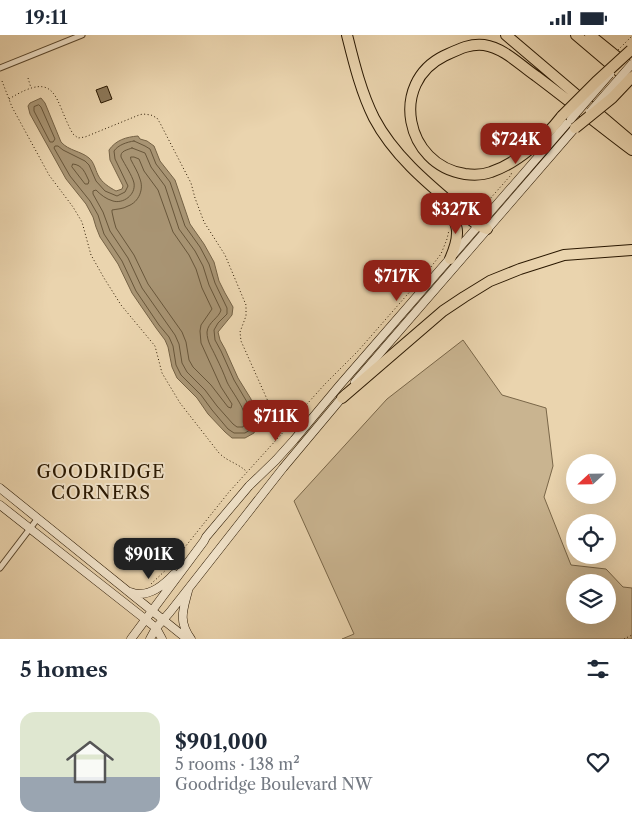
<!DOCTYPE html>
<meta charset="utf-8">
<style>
body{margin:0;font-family:"Libre Caslon Text",serif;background:#f6f6f7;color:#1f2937;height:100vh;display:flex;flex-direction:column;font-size:19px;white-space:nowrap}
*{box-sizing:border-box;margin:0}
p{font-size:16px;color:#747a83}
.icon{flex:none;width:28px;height:28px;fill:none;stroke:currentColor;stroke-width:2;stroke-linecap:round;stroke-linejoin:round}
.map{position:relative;height:604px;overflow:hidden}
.side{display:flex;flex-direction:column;background:#fff;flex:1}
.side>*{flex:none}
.needle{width:32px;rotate:248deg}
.fabs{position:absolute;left:566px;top:419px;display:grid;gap:10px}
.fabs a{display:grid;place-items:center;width:50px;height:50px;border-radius:50%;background:#fff;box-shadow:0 5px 20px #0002;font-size:25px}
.price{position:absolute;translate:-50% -42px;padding:0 11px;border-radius:10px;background:#8f2418;color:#fff;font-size:16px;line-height:32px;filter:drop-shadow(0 1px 2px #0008)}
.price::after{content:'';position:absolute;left:50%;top:30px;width:15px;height:11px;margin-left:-8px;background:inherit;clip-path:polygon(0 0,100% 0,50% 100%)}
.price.active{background:#222;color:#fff}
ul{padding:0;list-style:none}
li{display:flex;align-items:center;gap:15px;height:125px;padding:0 20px}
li+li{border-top:1px solid #e0e1e3}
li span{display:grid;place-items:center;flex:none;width:140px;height:100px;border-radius:15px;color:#555}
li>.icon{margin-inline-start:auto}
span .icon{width:60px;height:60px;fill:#fffc;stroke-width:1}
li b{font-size:21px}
h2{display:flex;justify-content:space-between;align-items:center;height:60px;padding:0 20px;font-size:21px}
.status{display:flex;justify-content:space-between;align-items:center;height:35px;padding:0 25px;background:#fff;direction:ltr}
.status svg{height:14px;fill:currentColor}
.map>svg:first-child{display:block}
</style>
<div class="status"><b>19:11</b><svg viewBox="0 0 49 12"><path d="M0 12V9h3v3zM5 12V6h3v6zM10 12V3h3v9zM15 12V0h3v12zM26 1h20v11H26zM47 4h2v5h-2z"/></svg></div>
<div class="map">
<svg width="632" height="604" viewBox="0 0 632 604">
<rect width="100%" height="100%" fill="#ead4ae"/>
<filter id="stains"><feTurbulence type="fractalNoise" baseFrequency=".004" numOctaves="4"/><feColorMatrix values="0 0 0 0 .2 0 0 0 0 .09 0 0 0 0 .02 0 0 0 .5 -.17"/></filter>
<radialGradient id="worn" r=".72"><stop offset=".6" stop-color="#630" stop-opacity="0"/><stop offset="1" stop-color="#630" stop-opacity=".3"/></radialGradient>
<!-- green -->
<path fill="#c9b490" stroke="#796648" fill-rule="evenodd" d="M463,305l39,55 44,13 7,58 -9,31 27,68 35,4 17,18 9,1v51h-290l12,-5 -60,-133 93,-102zM575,548h33v32h-33z"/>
<!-- water -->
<path fill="#a89473" stroke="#756245" d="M41,63l4,5 16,39c8,9 20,9 28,16 5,4 6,11 9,17 4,8 11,12 18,16l6,-2 1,-3 -13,-26 -1,-10c7,-10 17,-13 29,-14l2,3 7,2 7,5 6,15 15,19 15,44 14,20 10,18 5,19 6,12 8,14 -1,8 -14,17 2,8 5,9 13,29 13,21 5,16 1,10 -3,8 -9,5h-13l-7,-6 -17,-18 -11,-16 -20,-20 -5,-11 -4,-20 -3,-7 -9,-12 -24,-35 -14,-29 -18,-27 -4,-10 -3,-10 -7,-13 -20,-25 -36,-65 -2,-8 2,-3z"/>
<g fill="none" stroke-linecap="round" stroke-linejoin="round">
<!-- shore -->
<path stroke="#68563a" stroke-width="1" d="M39,70l2,2 14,32 -2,3h-3l-16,-31v-4z
M134,106l11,5 5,3 6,15 14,18 15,44 15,21 9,17 6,19 12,25v6l-9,9 -4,7 1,10 6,11 13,29 13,22 4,14 1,8 -2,6 -5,3h-11l-6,-4 -16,-19 -11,-15 -20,-20 -5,-10 -3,-19 -4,-9 -10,-12 -23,-34 -14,-30 -18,-27 -6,-19 -8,-14 -20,-25 -16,-28 1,-2h3l5,4 22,11 4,4 7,16 9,10 12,5 8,-4 3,-6 -13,-27 -1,-8c4,-6 13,-9 20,-10z
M132,113l13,5 6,14 14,19 14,43 16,22 8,15 6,19 12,25c-2,8 -13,12 -14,22 0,10 5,16 9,25 4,8 8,17 11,25 5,11 25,33 16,45h-6l-4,-3 -16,-18 -12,-16 -18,-18 -5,-9 -3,-19 -4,-9 -33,-47 -14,-30 -18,-27 -7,-19 -10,-18v-3l3,-1c5,5 10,9 17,11 10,3 23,-6 21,-18 -2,-8 -9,-18 -13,-26 -1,-6 6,-7 11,-9z
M131,122h3l5,2 5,12 14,19 15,42 16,23 7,14 6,19 10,21 -11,16 -1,6 1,12 20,44 11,17 -1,4 -3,-1 -17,-22 -18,-18 -4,-7 -3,-18 -4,-10 -34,-48 -14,-29 -18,-27 -2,-7 -2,-9v-2c5,-1 11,-1 16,-4 11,-4 16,-17 12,-27 -2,-7 -6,-13 -9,-19z
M73,129c10,1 12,9 16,17l-1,3h-3l-13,-17z"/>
</g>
<!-- building -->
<path fill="#8d795a" stroke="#291700" d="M107,51l5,13 -11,4 -5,-13z"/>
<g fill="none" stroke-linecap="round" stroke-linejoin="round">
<!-- street casing -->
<g stroke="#59462c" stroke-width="7">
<path id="street" d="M0,33l82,-33
M0,533l38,-50"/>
</g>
<!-- secondary casing -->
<g stroke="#291700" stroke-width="9">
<path id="secondary" d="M355,347l220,-254
M0,453l187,151
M0,470l145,114 11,9 6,11
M188,556c-5,19 -10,30 3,48
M130,557c17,7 33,-6 44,-18
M131,604l73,-98 2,-4 43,-51 27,-26 18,-20 45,-54 232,-267
M150,604l6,-11 14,-16 113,-144 62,-74"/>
</g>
<!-- highway casing -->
<g stroke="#291700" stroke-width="12">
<path id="highway" d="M347,0c7,28 14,57 27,83 22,42 62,72 97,102l8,6 8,3
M506,0l126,107
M576,0l53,45
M590,0l42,34
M562,81c-17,22 -44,47 -71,56 -8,3 -18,3 -26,2 -60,-9 -76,-91 -21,-118 13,-6 26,-13 40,-11 20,3 36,20 52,31 32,24 64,50 96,74
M444,165c14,25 18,32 6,59
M342,363l101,-87 21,-14 26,-16 30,-12 44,-14 68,-5"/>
</g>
<!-- path -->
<path stroke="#291700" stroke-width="1" stroke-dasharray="1 2.5" stroke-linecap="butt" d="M28,43l3,10
M2,46l10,26 30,55 7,13 24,32 9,15 9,33 13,23 17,27 34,41 7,27 18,30 39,50c9,9 19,10 28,19
M9,64c50,-31 45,2 64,35l5,4 7,-1 54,-22 4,-1 8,1 6,3 3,5 31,60 4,15 9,24 21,33 21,50v11l-6,16 1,9 34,76c2,7 0,14 3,20
M476,178l5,-4 30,-34 1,-4
M151,549l18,-17 60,-75 58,-64 9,-13 11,-11 18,-20 33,-33 69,-79 14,-18 6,-15 2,-9
M624,604l8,-4"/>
<!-- street -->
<use href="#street" stroke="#f1e3ca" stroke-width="5"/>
<!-- secondary -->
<use href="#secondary" stroke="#f1e3ca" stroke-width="8"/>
<!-- highway -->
<use href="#highway" stroke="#ead4ae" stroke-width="10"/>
<!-- secondary-bridge casing -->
<g stroke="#291700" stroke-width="9" stroke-linecap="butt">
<path id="secondary-bridge" d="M590,77l42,-48
M571,84l39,-45"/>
</g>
<!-- highway-bridge casing -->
<g stroke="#291700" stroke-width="12" stroke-linecap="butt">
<path id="highway-bridge" d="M562,81l34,-34 35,-32
M575,93l37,-30 20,-21"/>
</g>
<!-- path-bridge -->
<path stroke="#291700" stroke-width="1" stroke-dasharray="1 2.5" stroke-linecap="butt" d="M618,15l14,-14"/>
<!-- secondary-bridge -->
<use href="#secondary-bridge" stroke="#f1e3ca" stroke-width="8"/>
<!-- highway-bridge -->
<use href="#highway-bridge" stroke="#ead4ae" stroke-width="10"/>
</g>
<g text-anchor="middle" stroke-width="4" stroke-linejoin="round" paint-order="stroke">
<!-- quarter labels -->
<g font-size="18" letter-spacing="1" fill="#291700" stroke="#f1e3ca">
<text x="101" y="443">GOODRIDGE<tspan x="101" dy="21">CORNERS</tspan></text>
</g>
</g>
<rect width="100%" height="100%" filter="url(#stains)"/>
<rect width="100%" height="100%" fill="url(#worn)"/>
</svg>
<div class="fabs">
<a><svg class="needle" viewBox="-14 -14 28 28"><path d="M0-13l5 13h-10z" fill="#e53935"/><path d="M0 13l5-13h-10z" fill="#747a83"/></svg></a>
<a><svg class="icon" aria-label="locate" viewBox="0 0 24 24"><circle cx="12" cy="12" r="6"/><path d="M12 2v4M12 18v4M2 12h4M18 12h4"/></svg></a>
<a><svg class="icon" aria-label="layers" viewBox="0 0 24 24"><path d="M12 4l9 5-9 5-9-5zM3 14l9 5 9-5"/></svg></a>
</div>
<b class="price" style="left:516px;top:130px">$724K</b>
<b class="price" style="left:456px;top:200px">$327K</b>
<b class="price" style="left:397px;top:267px">$717K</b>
<b class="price" style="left:276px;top:407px">$711K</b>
<b class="price active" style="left:149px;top:545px">$901K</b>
</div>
<section class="side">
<h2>5 homes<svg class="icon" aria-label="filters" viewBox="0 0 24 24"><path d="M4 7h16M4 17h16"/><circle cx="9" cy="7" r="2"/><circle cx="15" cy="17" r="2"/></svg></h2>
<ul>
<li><span style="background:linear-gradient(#dfe7d0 65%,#9aa5b1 0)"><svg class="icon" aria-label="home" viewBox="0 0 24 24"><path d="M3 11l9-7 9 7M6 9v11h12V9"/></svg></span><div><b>$901,000</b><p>5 rooms · 138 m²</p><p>Goodridge Boulevard NW</p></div><svg class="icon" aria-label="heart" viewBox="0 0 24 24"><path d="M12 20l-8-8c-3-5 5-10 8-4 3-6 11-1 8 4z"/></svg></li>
</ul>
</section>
